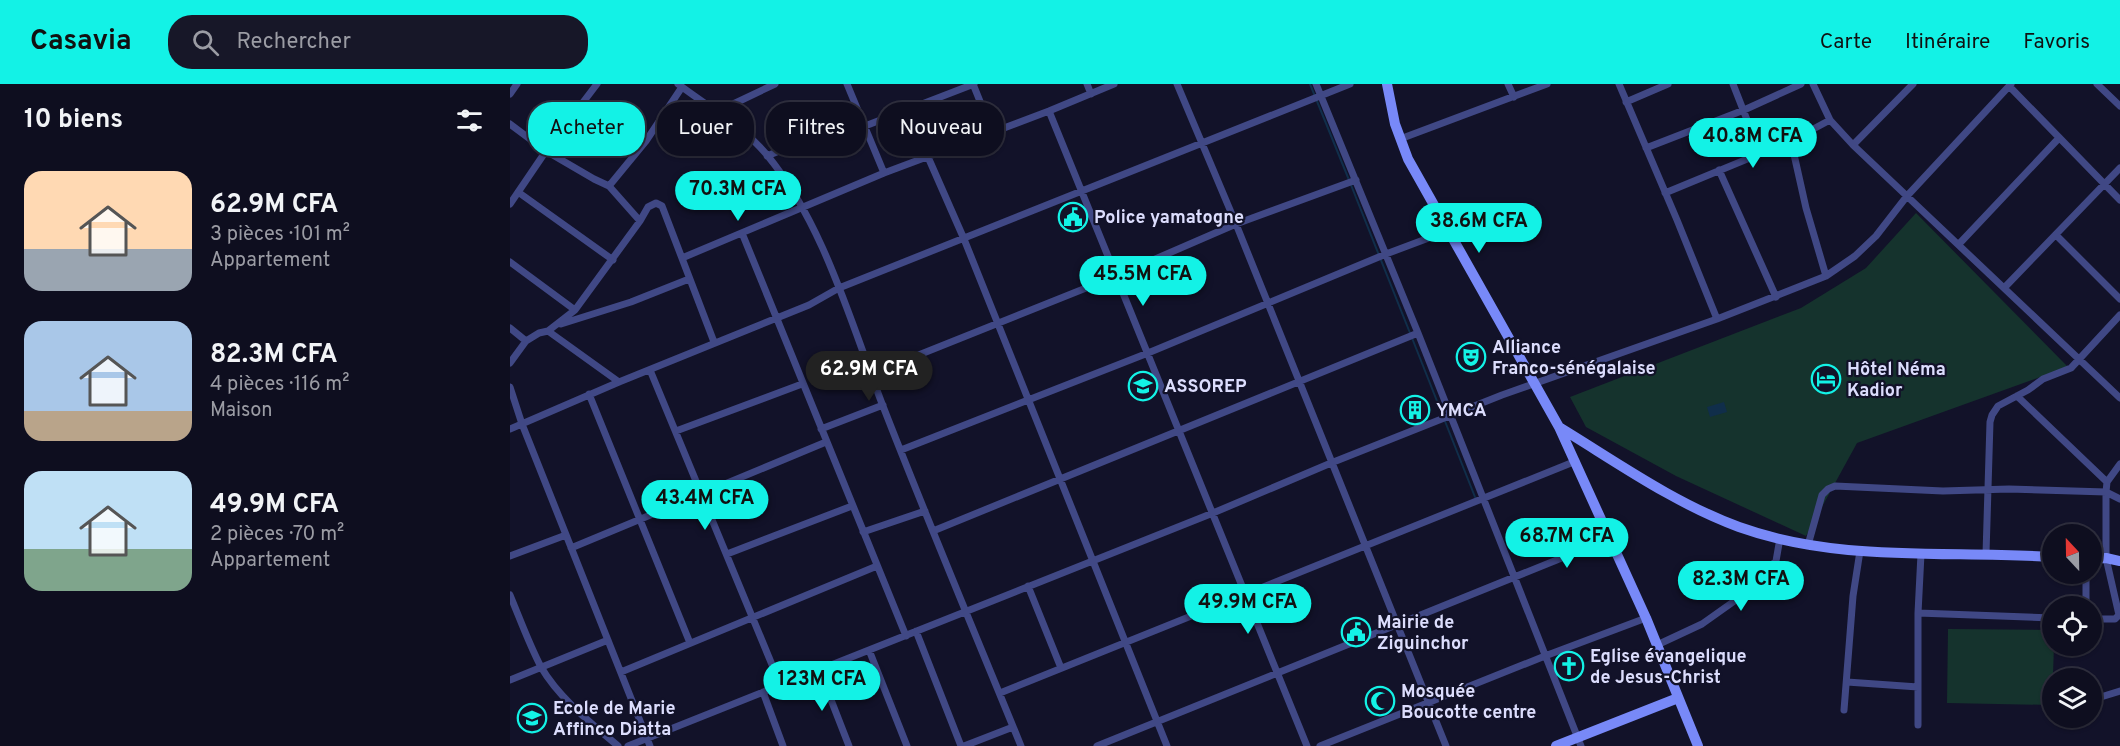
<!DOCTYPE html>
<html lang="fr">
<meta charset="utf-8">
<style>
body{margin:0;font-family:Overpass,sans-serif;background:#171728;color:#f1f3f6;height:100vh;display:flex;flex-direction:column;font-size:22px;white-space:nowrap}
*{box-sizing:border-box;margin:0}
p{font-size:20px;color:#9b9ca4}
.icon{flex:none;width:33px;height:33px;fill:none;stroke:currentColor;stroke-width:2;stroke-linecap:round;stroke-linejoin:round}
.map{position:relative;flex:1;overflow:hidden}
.side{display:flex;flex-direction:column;background:#0e0e1f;width:510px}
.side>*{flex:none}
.hud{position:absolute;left:18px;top:18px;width:570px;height:54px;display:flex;gap:12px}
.needle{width:39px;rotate:338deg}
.buttons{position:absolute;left:1532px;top:440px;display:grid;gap:12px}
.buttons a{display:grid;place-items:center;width:60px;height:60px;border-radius:50%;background:#0e0e1f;box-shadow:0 2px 4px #0004,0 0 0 2px #2e2e3d;font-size:30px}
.price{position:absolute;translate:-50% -51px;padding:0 14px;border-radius:21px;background:#13f2e6;color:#111;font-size:20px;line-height:39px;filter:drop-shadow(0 2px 3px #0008)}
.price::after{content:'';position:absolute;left:50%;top:36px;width:18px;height:14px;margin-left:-9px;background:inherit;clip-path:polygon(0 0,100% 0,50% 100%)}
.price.on{background:#222;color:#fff}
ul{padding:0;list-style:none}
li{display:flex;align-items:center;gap:18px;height:150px;padding:0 24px}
li span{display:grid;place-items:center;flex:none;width:168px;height:120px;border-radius:18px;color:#555}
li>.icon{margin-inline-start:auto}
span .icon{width:72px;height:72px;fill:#fffc;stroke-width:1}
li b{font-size:26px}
h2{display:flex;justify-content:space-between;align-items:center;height:72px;padding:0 24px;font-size:26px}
.pill{padding:0 21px;border-radius:24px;background:#0e0e1f;box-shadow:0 2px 4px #0004,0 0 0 2px #2e2e3d;font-size:21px;line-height:54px}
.pill.on{background:#13f2e6;color:#111}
header{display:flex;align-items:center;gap:36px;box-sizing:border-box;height:84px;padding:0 30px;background:#13f2e6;color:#111}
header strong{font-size:28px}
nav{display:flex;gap:33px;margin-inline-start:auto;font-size:21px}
.search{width:420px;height:54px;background:#171728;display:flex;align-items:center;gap:15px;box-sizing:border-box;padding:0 21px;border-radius:24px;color:#9b9ca4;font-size:22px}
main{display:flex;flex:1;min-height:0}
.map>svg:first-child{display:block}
</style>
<header>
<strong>Casavia</strong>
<div class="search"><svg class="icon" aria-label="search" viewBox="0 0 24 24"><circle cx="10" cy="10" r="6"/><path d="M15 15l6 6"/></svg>Rechercher</div>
<nav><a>Carte</a><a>Itinéraire</a><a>Favoris</a></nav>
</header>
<main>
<section class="side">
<h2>10 biens<svg class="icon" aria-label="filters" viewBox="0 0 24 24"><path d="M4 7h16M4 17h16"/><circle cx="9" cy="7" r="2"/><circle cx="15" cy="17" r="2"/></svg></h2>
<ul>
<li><span style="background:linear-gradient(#ffd9b3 65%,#9aa5b1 0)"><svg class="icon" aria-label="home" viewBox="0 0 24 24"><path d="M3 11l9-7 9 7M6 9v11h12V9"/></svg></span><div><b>62.9M CFA</b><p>3 pièces · 101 m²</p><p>Appartement</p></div></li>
<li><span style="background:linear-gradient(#a9c7e8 75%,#b9a48a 0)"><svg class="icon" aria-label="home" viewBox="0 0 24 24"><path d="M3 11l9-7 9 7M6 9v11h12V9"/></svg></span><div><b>82.3M CFA</b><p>4 pièces · 116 m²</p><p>Maison</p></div></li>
<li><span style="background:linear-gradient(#bfe0f5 65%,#7fa58c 0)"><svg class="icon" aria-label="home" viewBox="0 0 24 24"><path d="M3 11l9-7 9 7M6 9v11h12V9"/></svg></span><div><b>49.9M CFA</b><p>2 pièces · 70 m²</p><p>Appartement</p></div></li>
</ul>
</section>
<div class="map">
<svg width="1610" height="662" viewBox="0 0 1610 662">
<rect width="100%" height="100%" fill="#121229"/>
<!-- green -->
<path fill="#15332d" d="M1406,129l152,154 -211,76 -51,93 -130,-60 -90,-49 -16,-30 231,-89 65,-40z
M1438,545l104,1v15h2l-2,60 -105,-2z"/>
<!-- water -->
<path fill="#102e4a" d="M1214,318l3,10 -17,5 -3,-10z"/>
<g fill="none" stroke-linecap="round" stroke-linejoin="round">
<!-- stream -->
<path stroke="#102e4a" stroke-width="2" d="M800,0l39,96
M841,101l59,148
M902,254l63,159"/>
<!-- street -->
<path stroke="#404885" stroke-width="7" d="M168,0c30,23 65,42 89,71 56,68 83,165 114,246 45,116 93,230 140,345
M337,0l37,89
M463,0l19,47
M577,0l4,10
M667,0l59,140 210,522
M806,0l102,249 163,413
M998,0l6,13
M1109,0l58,136 40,99
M1223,0l27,69
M1303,0l17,36 23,25 267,253
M1587,0l23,22
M1499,2l111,114
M0,10l7,-10
M74,17l62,40
M1116,18l42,-18
M539,27l258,635
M210,29l9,-7 46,-22
M0,40l36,27 48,28 15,7 31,35
M355,42l109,-42
M890,55l147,-55
M1281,57l15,67 20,68
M1343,61l60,-61
M1136,64l98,-38 57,-26
M257,72l94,-39
M418,73l36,82 203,507
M1209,86l57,127
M99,102l37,-45 36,-54
M8,108l95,68
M1155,109l126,-52 39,-21
M0,120l36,-53 51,-67
M232,149l164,403
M1546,151l64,64
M1449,160l100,-106
M172,174l202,-85 165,-62 65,-27
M0,178l65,48
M1495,203l115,-119
M51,240l70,-22 58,-23
M0,244l16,13
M38,247l71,51
M0,279l16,-22 13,-8 9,-2 27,-21 65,-89 8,-14 8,-4 6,3 52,136
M140,286l130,314
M361,290l245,-98 120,-52 120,-44
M0,303l12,37 128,322
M79,310l101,249
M1507,312l90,86
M0,345l109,-47 190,-77 30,-17 511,-204
M311,345l62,-24
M166,347l126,-47
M391,366l247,-97 238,-99 64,-24
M423,447l485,-198
M353,448l62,-21
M1298,461l14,-50 6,-6 7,-3 108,5 66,-2 97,3 14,7
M61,464l255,-106
M217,470l125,-48
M1476,470l4,-132 2,-7 6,-9 30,-16 15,-11 28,-11 49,-53
M0,472l56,-21
M1576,489v33
M518,502l33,82
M0,511c10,24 19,49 31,72 18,31 50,56 77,79
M1408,529l134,5
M1581,535h24l4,-4 -13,-57v-66l1,-10 13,-18
M406,547l45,115
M1147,561l45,-21 31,-22 43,-41 4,-23
M359,566l38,96
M309,585l30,77
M111,588l256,-106
M0,596l98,-40
M1337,598l71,5
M253,608l20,54
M490,609l576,-232
M1581,616l29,-9
M1334,626l9,-114 7,-45
M1408,641v-112l3,-59
M118,662l585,-233 118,-50 171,-68 215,-76 109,-43 29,-20 21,-20 31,-40 104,-112
M454,662l49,-19
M587,662l514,-208
M810,662l225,-90 101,-38"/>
<!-- secondary -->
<path stroke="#7889f8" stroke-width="10" d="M877,0l8,40 13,35 151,268 87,191 52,128
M1049,343c59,36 115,76 180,100 100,36 209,23 313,30
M1581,475l15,-1 14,3
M1046,662l122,-48"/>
</g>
<!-- icons -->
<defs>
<g id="civic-ring" transform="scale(1.5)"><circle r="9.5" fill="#121229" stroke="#13f2e6" stroke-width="1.5"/><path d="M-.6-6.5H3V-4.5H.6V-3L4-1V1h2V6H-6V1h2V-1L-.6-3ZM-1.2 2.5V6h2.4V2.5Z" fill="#13f2e6"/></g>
<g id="theatre-ring" transform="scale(1.5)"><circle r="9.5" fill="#121229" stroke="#13f2e6" stroke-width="1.5"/><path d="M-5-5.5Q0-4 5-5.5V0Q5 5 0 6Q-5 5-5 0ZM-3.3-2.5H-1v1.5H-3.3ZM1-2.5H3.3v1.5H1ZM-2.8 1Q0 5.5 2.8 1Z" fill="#13f2e6"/></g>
<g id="hotel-ring" transform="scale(1.5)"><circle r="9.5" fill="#121229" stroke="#13f2e6" stroke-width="1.5"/><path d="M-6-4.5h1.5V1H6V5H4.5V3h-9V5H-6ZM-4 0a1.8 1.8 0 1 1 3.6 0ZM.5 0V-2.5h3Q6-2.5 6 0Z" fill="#13f2e6"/></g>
<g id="school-ring" transform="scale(1.5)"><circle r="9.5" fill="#121229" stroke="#13f2e6" stroke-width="1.5"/><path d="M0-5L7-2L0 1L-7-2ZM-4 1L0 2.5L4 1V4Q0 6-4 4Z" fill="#13f2e6"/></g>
<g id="building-ring" transform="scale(1.5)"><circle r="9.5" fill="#121229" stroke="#13f2e6" stroke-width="1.5"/><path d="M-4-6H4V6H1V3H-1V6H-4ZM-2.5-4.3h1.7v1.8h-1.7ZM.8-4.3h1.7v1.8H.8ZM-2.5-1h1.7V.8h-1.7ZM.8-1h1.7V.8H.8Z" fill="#13f2e6"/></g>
<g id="church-ring" transform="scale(1.5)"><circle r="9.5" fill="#121229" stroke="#13f2e6" stroke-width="1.5"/><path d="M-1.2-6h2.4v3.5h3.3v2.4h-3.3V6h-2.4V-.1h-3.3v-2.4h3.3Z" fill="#13f2e6"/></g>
<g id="mosque-ring" transform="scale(1.5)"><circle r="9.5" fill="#121229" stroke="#13f2e6" stroke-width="1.5"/><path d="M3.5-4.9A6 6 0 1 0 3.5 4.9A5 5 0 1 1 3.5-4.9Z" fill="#13f2e6"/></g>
</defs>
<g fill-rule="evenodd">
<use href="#civic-ring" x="563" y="133"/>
<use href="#theatre-ring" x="961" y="273"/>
<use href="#hotel-ring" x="1316" y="295"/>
<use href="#school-ring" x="633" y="302"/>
<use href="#building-ring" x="905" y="326"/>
<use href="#civic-ring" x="846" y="548"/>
<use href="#church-ring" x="1059" y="582"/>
<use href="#mosque-ring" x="870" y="617"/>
<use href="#school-ring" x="22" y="634"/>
</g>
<g text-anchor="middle" stroke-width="4.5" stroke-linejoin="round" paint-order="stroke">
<!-- poi labels -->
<g font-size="18" font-weight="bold" fill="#dcddfd" stroke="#121229" text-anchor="start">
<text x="584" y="139">Police yamatogne</text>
<text x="982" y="269">Alliance<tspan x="982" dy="21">Franco-sénégalaise</tspan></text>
<text x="1337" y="291">Hôtel Néma<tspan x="1337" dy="21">Kadior</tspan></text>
<text x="654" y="308">ASSOREP</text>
<text x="926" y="332">YMCA</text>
<text x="867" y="544">Mairie de<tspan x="867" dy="21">Ziguinchor</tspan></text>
<text x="1080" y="578">Eglise évangelique<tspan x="1080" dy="21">de Jesus-Christ</tspan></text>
<text x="891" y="613">Mosquée<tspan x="891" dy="21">Boucotte centre</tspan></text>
<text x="43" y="630">Ecole de Marie<tspan x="43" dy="21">Affinco Diatta</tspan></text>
</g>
</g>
</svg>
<div class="buttons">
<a><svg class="needle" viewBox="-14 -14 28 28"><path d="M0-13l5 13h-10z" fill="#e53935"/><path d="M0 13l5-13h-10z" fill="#9b9ca4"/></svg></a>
<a><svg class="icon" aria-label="locate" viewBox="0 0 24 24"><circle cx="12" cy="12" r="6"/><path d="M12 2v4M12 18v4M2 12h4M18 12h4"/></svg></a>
<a><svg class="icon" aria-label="layers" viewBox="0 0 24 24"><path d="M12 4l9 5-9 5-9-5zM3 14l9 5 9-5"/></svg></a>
</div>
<b class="price" style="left:1243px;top:85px">40.8M CFA</b>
<b class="price" style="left:228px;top:138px">70.3M CFA</b>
<b class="price" style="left:969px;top:170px">38.6M CFA</b>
<b class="price" style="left:633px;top:223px">45.5M CFA</b>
<b class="price on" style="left:359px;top:318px">62.9M CFA</b>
<b class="price" style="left:195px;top:447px">43.4M CFA</b>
<b class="price" style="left:1057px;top:485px">68.7M CFA</b>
<b class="price" style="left:1231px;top:528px">82.3M CFA</b>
<b class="price" style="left:738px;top:551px">49.9M CFA</b>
<b class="price" style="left:312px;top:628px">123M CFA</b>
<div class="hud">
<a class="pill on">Acheter</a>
<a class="pill">Louer</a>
<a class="pill">Filtres</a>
<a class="pill">Nouveau</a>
</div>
</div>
</main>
